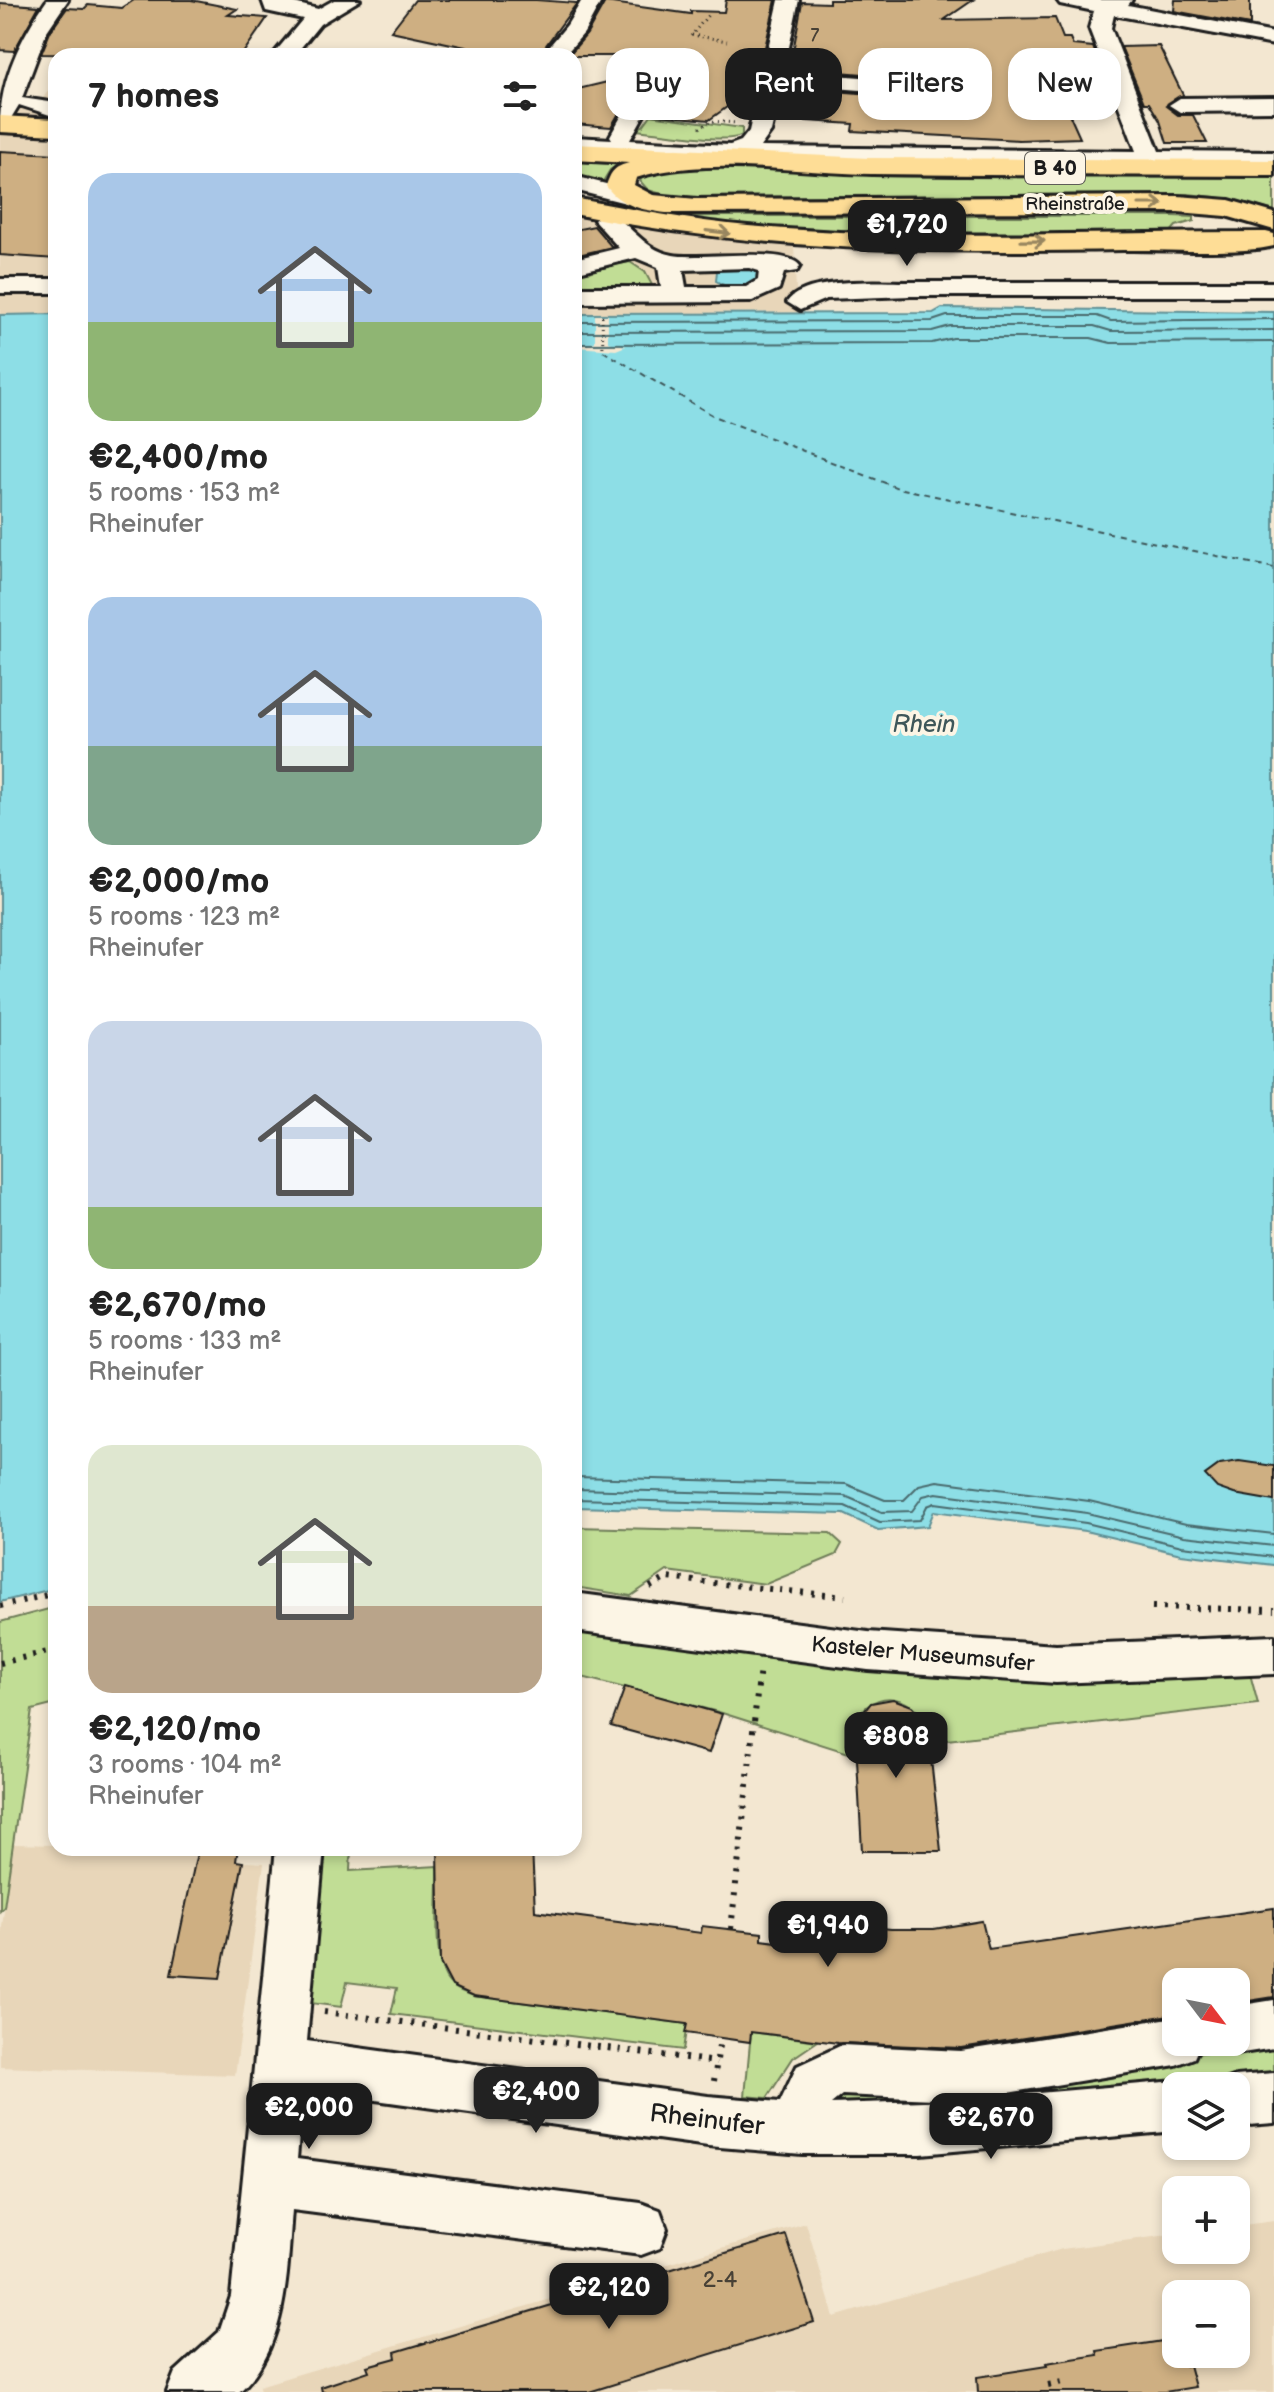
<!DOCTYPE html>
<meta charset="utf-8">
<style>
body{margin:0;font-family:"Balsamiq Sans",sans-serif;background:#f2f2f2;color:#222;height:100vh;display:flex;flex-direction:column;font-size:30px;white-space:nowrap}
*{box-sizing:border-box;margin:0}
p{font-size:26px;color:#767676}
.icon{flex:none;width:44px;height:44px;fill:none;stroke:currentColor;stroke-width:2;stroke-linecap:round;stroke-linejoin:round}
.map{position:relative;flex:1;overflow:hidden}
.side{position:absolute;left:48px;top:48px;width:534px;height:1808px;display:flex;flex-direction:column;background:#fff;border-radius:24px;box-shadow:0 4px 12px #0003}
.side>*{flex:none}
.guide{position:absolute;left:606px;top:48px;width:548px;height:72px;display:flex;gap:16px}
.needle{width:52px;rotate:122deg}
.controls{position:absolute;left:1162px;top:1968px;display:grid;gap:16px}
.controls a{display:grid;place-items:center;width:88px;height:88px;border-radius:16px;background:#fff;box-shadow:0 4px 12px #0003;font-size:40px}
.price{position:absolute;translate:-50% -68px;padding:0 18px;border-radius:16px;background:#1c1c1c;color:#fff;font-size:26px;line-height:52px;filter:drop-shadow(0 2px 4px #0008)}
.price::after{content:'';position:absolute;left:50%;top:48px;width:24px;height:18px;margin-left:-12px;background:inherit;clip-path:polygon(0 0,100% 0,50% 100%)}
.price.active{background:#222;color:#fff}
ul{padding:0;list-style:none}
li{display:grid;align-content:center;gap:16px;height:424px;padding:0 40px}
li span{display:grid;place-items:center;height:248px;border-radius:24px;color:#555}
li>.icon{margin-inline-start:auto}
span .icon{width:144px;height:144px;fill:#fffc;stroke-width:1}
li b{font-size:34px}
h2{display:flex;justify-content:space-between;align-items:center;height:96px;padding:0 40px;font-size:34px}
.chip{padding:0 28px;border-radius:24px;background:#fff;box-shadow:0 4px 12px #0003;font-size:28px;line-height:72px}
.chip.active{background:#1c1c1c;color:#fff}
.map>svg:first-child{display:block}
</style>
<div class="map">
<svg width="1274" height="2392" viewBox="0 0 1274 2392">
<rect width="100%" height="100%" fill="#f3e7d1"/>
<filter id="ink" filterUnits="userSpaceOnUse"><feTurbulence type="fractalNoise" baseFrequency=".0125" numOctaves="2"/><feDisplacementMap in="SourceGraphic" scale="16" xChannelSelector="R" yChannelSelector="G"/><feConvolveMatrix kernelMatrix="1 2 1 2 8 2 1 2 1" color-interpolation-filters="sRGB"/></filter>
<g filter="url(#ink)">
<!-- built -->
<path fill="#e8d6b9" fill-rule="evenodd" d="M56,80v234l-56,1v-213l38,3z
M574,217l141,22 79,7 3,66 -223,2z
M13,1844l43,1v3l140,1v10l68,4 -29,212 -235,-8v-126z
M1274,2221v171h-1014l-1,-6 547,-163 28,94 228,-68 114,-15v16h60v-24zM1176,2294h60v60h-60z"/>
<!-- green -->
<path fill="#c1dd95" stroke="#6e7c58" stroke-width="2" d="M651,115l91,13v7c-14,10 -85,-4 -109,-5l10,-4z
M574,156l48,6 -12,8 -8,13 -28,-4z
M671,166l159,6 444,3v36l-43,-12 -43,-5 -516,3 -24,-7 -8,-9 5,-8z
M673,216h500l21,1v4l-18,5 -7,8c-165,1 -333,11 -496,-18z
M630,262l15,10 7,13 -78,4v-17z
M574,1527l256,6 12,11 -6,11 -70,29 -99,-13 -36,25 -57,-9z
M56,1607v97l-24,6 -28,197 -4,4v-289z
M574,1628l333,45 149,7 194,-6 8,30 -328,38c-3,-40 -49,-62 -73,-24l-2,37 -133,-42 -148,-38z
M322,1848h29l-1,23 88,-5c1,28 -6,91 9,114 6,9 17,13 27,16l213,28 -4,26 -292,-36 6,-26 -50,-6 -6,25 -31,-4z
M751,2032l67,9 -25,17 -26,40 -22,-2z
M1274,2043v33l-342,33 -95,1 -5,-9 2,-7 149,-11z"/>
<!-- water -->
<path fill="#8ddee6" stroke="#609095" stroke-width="2" d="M735,265l21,4 6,10c-16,9 -30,12 -46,2l1,-10z
M942,308l332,4v1253l-93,-11 -96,-23 -151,-20 -6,15 -50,4 -34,-16 -270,-7v-1193l359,-1z
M56,314v1274l-56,14v-1287z"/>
<!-- pier -->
<path fill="#f3e7d1" d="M595,315h13v27l18,4 -10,4 -41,-3 20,-5z"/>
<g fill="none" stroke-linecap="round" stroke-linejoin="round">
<!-- shore -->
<path stroke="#496a6d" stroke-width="2" d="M574,322l358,-1 15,-5h150l14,5 163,-2
M574,332l358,-1 18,-5h144l17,5 163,-1
M574,344l358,-1 21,-5h138l20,5 163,-1
M574,1477l272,7 39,16h19l15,-15 18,-4 152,20 97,23 88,10
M574,1489l271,7 37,16 30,-1 11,-15 13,-3 151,20 97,23 90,10
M574,1499l271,7 35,16 40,-2 7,-14 8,-3 151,20 96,23 92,11"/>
<!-- ferry -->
<path stroke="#3e5659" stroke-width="2" stroke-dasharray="6 5" stroke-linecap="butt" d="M603,351l111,65 184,72 376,80"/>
</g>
<!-- building -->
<path fill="#ceaf82" stroke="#1c1c1c" stroke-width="2" d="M134,0h57l46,9 -9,6 39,3 -26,38 -200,-2 9,-22 17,-24 17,1 4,-4 34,3z
M415,0h121l41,3 -39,53h-73l5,-8 -79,-17z
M726,0h50l-20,86 -47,34 -61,-6 9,-18 -15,-9 -10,4 -21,36 -37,-3v-34l104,-25 -1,-9h-109l19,-22 18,-32 86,12v-3l33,1z
M829,0h144l-29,20 111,-2 8,20h7l3,7 20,2 22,57 -48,5 13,29 -61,2 -167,-9 1,-7 -76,-5 8,-32 111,9v12l11,7 16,-9 3,-19 -14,-9 -122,-10 12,-66 27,1z
M1175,0h75v25l-76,-14z
M0,3l39,3 -25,45 -14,-1z
M1159,46l24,49 -17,11 12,9h15l14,28h-40l-7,-22 -11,-18h-5l-23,-56z
M0,151l56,3v105l-56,-4z
M594,226l18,21 -38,9v-26z
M1239,1461l35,5v35l-40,-7 -17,-6 -12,-13 15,-11z
M625,1687l97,27 -13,39 -98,-27z
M893,1699l19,7 15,17 14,128h-79l-7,-128 16,-20z
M198,1848h40l-2,13 7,1 -23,116 -49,-3z
M438,1848h94l3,63 166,22 1,-7 60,7v7l70,9 2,-26 57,6h43l48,-8 7,28 285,-41v89l-38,6v-21h-60v32l-215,34 -123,-5 -87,-11 -1,10 -65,-9 2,-9 -213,-28 -22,-10 -12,-23z
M786,2235l28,87 -225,70h-267l-1,-5 48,-16 -2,-5 29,-8 -1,-6z
M1176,2339v15h10l9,33 -30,5h-187l-1,-15 70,-11 -1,-3 52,-8 -1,-4z"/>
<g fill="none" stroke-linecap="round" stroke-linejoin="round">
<!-- minor casing -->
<g stroke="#1c1c1c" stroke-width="6">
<path id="minor" d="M47,0h21l-21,31 -25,67 34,5v14l-37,-12 -11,18 -8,2c0,-46 21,-88 47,-125z
M262,0h20l36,9 16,-9h26l-40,24 -26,32h-22l31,-37 -37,-8z
M582,0h20l-18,33 -20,23h-23l26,-31z
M779,0h20l-15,71 128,10 11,7 -3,17 -11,7 -11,-7 2,-12 -118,-9 -11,48 -11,15 376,4 -47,-123 5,-17 -34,-7 -3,-4h75l-4,5 146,28v12l-160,-30 -3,13 48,123 115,1v14l-109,-1 -3,8h-16l-5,-8 -405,-6 -12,4 -10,-5 -140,-7v-14l38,2 -2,-3 25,-44 8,-2 11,7 -24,43 100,5 11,-4 8,-10z
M1274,97v14l-94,1 -11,-7 11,-7z
M574,176l68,17 4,5 -12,7 -60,-15z
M606,213c23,6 34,36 67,42 23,5 114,-9 127,11l-3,5 -13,2 -5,16 -29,13 -176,1v-16h87l-3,-20 -22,-9 -62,15v-14l45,-11 -25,-28zM749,268l10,3 -1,9 -12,7h-60l-3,-17z
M0,279h56v14h-56z
M911,282h363v14h-363l-85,3 -26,11 -13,-8c18,-26 94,-20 124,-20z
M574,1593l294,39 188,13 218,-9v38l-218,9 -188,-13 -294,-39z
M276,1848h48l-17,193 401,55 72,6 17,-36 45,-21 119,6 215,-34v25h25l-7,16 -18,7 -205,34 205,-18 13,5h-13v45l-256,23h-118l-94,-8 -405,-56 -6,69 344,44 19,7 7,19 -7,19 -19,7 -349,-45c-5,61 -4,137 -53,182h-72l8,-20 44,-40 12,-36zM842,2095l114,5 -125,4z
M1274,2000v48l-38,6 -18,-7 -2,-5h20v-36z
M1274,2073v50l-38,3v-40h-19l1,-3 18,-7z"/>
</g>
<!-- major casing -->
<g stroke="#1c1c1c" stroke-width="6">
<path id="major" d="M0,116l56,3v16l-56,-3z
M574,144l295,14 405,2v16c-134,-1 -268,0 -402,-2 -72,-1 -168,-18 -236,4l-2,7 19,10 44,4 481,-3 51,4 45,13v17l-48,-14 -48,-4 -512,1c-23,-3 -46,-7 -60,-27 5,-15 8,-19 23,-23l-55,-3z
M574,198c58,11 116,23 174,28 173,15 345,6 518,6l8,2v12c-36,9 -111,3 -151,4 -191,3 -361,2 -549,-36z"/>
</g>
<!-- path-far1 -->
<path stroke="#1c1c1c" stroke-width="3" stroke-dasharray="1 4" stroke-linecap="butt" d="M692,35l35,6
M691,36l17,-21
M700,128l11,-7 25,2
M602,316l1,35"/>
<!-- path -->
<path stroke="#1c1c1c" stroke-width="6" stroke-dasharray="3 8" stroke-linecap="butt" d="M650,1587l17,-9 178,19
M0,1606l56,-13
M1152,1607l122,3
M0,1663l56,-13
M731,1929l29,-261
M324,2012l393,50
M714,2081l6,-43
M1184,2364l4,-1
M1048,2385l15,-3"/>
<!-- minor -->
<use href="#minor" fill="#fcf5e5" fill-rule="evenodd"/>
<!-- major -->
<use href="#major" fill="#fedd96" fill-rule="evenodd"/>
</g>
<!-- one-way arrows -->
<defs><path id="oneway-shaft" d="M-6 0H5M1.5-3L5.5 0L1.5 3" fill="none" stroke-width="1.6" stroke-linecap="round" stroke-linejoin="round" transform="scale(2)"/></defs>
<g stroke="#98865f">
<use href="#oneway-shaft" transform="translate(1151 204)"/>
<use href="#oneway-shaft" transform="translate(718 232) rotate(7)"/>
<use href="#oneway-shaft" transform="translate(1033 241) rotate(-1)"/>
</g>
</g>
<g text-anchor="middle" stroke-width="8" stroke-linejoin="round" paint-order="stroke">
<!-- number labels -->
<g font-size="18" fill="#484136">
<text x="815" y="41">7</text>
</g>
<!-- far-street labels -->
<g font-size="18" fill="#1c1c1c" stroke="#fcf5e5">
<text x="1075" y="210">Rheinstraße</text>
</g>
<!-- shield labels -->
<rect fill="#fcf5e5" stroke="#5f5d58" stroke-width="2" x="1025" y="152" width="60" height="32" rx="6"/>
<g font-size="20" font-weight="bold" fill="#1c1c1c">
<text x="1055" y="175">B 40</text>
</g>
<!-- street labels -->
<g font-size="22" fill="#1c1c1c" stroke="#fcf5e5">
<text transform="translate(923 1653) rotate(5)" y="8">Kasteler Museumsufer</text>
</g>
<!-- near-number labels -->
<g font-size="22" fill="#484136">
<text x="720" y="2287">2-4</text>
</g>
<!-- water labels -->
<g font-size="24" font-style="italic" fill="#3e5659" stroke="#fcf5e5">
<text x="924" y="732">Rhein</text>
</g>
<!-- near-street labels -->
<g font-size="26" fill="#1c1c1c" stroke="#fcf5e5">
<text transform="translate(707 2119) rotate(7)" y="9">Rheinufer</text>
</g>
</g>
</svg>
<div class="controls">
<a><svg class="needle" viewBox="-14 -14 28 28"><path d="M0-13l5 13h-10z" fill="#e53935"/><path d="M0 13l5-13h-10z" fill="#767676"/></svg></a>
<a><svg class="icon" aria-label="layers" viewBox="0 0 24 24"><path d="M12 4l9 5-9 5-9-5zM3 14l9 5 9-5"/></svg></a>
<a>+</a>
<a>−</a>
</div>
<b class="price" style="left:907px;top:268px">€1,720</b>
<b class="price" style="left:896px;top:1780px">€808</b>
<b class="price" style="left:828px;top:1969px">€1,940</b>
<b class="price active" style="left:536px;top:2135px">€2,400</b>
<b class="price" style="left:309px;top:2151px">€2,000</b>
<b class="price" style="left:991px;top:2161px">€2,670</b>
<b class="price" style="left:609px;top:2331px">€2,120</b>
<div class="guide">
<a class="chip">Buy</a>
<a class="chip active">Rent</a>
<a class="chip">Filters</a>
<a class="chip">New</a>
</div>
<section class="side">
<h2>7 homes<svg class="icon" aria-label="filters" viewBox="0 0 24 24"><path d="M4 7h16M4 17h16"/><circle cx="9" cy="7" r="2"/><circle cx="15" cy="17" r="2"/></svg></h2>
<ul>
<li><span style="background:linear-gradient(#a9c7e8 60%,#8fb573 0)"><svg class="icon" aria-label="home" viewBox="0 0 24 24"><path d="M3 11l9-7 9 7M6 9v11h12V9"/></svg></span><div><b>€2,400/mo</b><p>5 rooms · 153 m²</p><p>Rheinufer</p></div></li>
<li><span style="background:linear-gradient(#a9c7e8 60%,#7fa58c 0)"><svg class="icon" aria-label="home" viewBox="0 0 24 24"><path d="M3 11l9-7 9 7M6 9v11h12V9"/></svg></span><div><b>€2,000/mo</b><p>5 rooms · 123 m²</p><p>Rheinufer</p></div></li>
<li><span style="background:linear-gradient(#c9d6e8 75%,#8fb573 0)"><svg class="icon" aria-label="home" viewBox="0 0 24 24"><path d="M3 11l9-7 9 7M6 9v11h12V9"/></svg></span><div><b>€2,670/mo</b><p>5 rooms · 133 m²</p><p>Rheinufer</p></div></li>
<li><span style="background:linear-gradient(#dfe7d0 65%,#b9a48a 0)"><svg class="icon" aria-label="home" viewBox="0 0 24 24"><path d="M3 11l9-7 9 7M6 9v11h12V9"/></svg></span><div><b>€2,120/mo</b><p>3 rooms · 104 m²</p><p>Rheinufer</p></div></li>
</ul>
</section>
</div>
